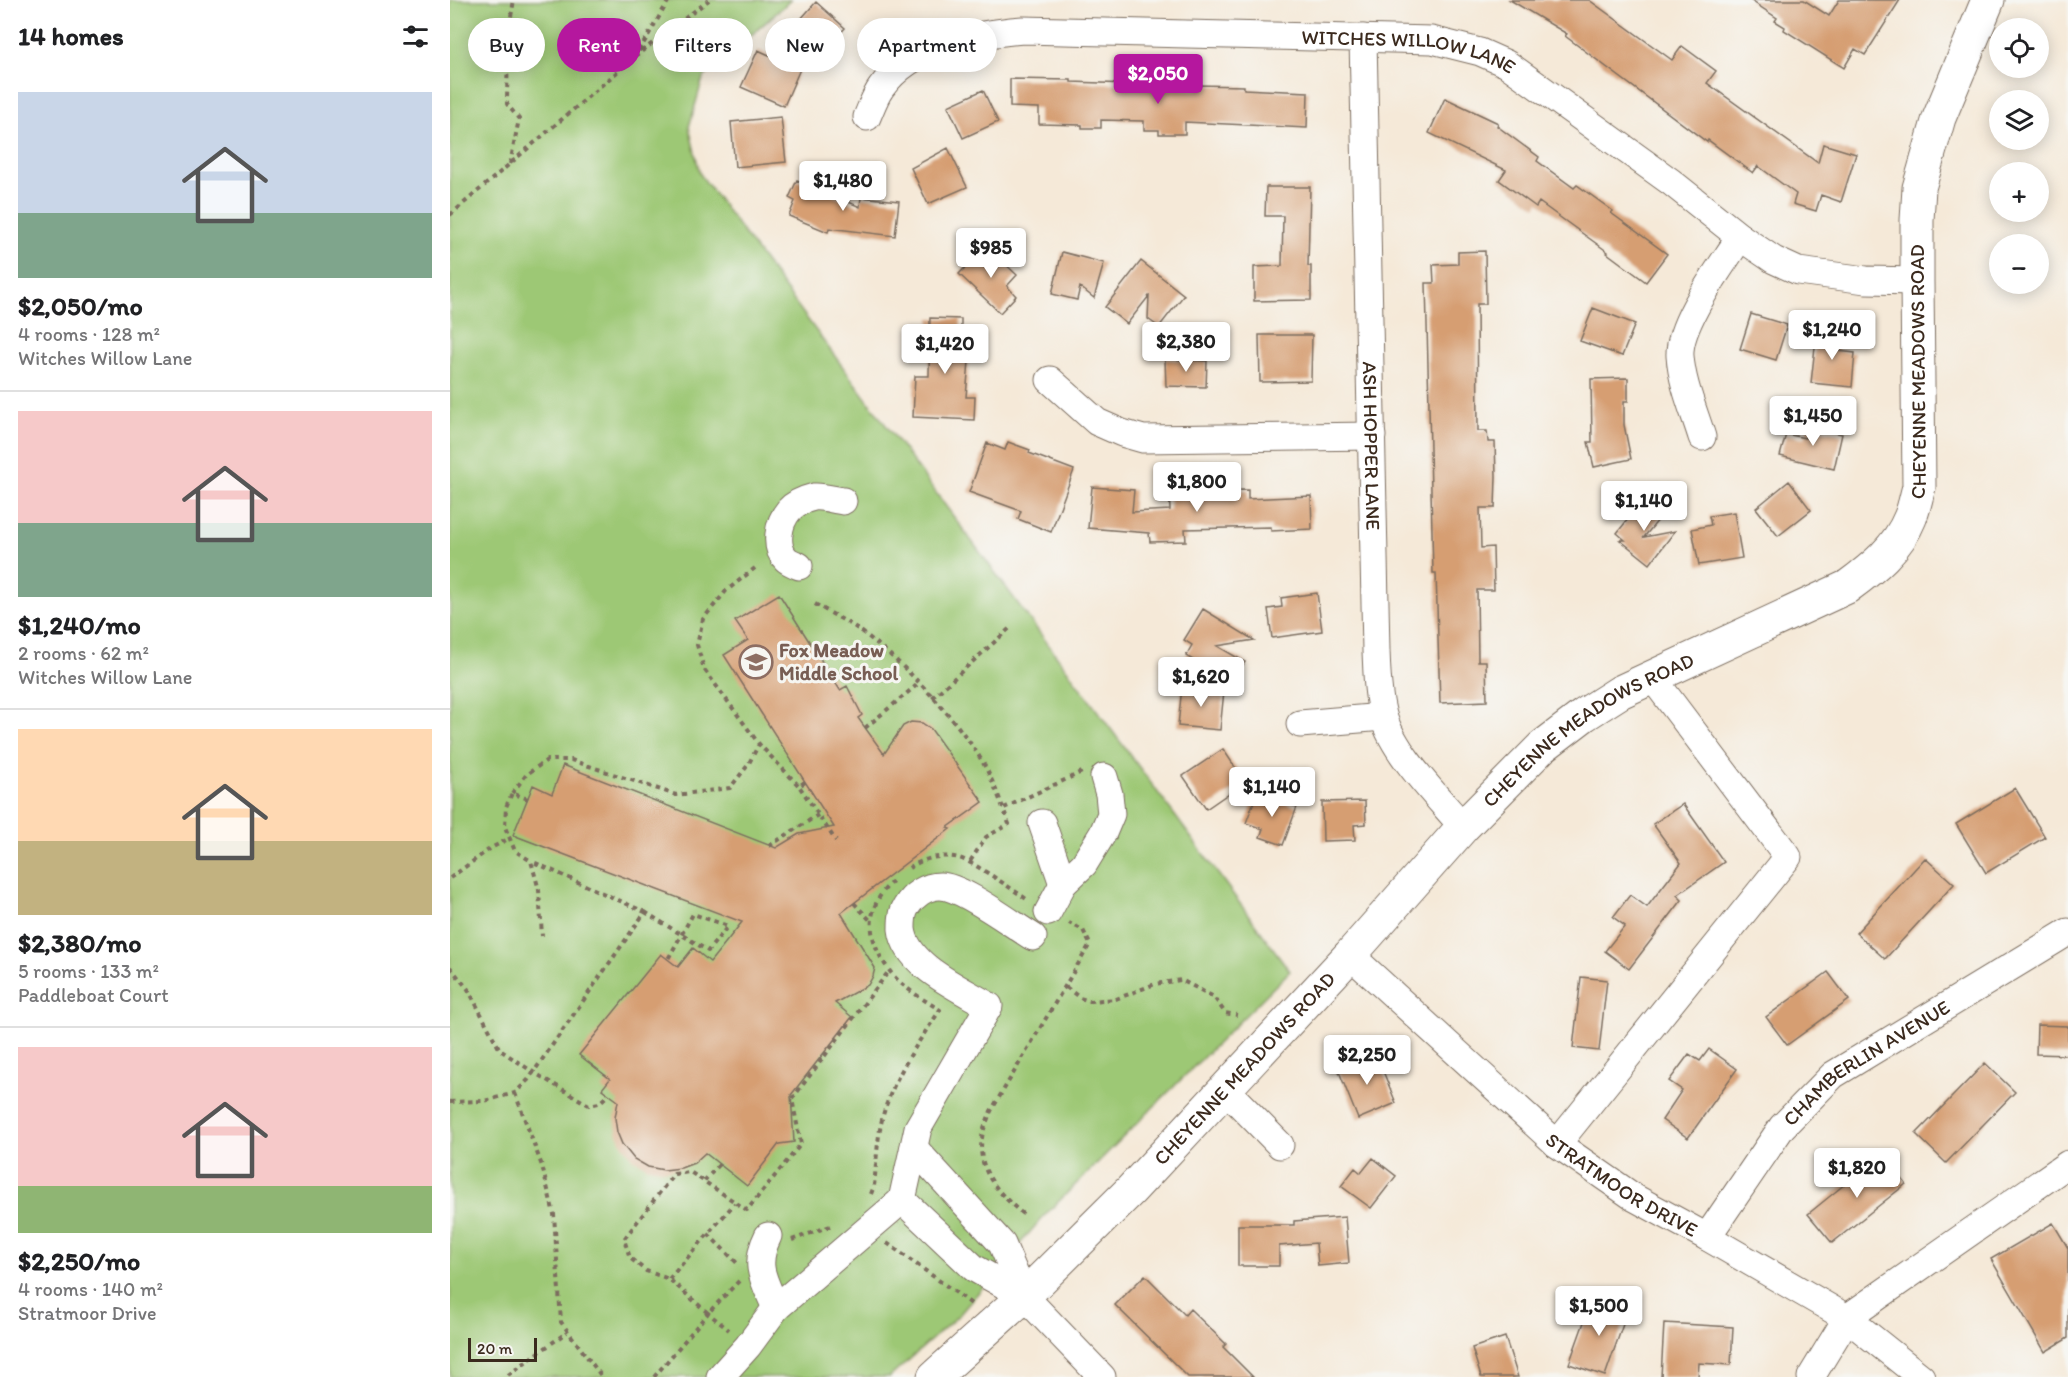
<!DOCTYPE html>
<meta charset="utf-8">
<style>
body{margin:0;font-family:Itim,sans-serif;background:#f2f2f2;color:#202124;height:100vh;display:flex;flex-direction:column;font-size:22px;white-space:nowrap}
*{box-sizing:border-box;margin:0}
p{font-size:20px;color:#757577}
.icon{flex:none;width:33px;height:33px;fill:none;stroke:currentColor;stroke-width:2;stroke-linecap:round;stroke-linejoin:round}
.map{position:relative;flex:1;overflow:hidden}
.details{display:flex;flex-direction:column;background:#fff;width:450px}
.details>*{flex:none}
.banner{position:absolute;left:18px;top:18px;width:570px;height:54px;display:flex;gap:12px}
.controls{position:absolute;left:1539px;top:18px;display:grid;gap:12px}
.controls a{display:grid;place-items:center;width:60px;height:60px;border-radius:50%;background:#fff;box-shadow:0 3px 15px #0003;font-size:30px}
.scale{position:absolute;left:18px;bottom:15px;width:69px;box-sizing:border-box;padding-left:6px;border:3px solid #3b2a1e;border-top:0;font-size:16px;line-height:21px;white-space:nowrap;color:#3b2a1e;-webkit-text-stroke:4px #f6f6f2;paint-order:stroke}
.price{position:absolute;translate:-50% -51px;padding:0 14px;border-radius:6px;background:#fff;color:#222;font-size:20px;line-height:39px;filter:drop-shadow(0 2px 3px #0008)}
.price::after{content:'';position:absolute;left:50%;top:36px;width:18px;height:14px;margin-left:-9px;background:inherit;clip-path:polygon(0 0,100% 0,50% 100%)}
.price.on{background:#b5179e;color:#fff}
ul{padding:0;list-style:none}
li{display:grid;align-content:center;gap:12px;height:318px;padding:0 18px}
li+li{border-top:2px solid #e0e0e0}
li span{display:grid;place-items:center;height:186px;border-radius:0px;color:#555}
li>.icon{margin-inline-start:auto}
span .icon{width:108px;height:108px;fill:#fffc;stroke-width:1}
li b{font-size:26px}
h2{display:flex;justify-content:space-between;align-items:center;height:72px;padding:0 18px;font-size:26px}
.pill{padding:0 21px;border-radius:27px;background:#fff;box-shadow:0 3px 15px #0003;font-size:21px;line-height:54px}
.pill.on{background:#b5179e;color:#fff}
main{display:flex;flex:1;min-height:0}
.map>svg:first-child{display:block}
</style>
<main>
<section class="details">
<h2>14 homes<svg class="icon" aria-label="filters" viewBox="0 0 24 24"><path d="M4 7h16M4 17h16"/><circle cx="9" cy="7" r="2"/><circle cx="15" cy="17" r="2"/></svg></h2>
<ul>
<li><span style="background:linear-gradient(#c9d6e8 65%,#7fa58c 0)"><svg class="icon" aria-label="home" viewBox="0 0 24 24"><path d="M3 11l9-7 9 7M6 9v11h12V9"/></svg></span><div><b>$2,050/mo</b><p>4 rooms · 128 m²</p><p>Witches Willow Lane</p></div></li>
<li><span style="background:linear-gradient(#f6c9c9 60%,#7fa58c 0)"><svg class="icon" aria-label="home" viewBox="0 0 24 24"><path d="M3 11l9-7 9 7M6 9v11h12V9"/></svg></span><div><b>$1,240/mo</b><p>2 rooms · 62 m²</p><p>Witches Willow Lane</p></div></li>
<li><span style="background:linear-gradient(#ffd9b3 60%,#c2b280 0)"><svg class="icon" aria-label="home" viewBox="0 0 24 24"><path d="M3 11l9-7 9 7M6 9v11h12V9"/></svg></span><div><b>$2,380/mo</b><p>5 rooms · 133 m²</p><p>Paddleboat Court</p></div></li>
<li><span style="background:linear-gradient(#f6c9c9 75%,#8fb573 0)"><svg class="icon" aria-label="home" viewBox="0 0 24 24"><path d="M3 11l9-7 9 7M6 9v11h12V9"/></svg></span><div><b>$2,250/mo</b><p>4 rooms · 140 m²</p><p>Stratmoor Drive</p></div></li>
</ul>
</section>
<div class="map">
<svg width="1618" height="1377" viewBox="0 0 1618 1377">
<rect width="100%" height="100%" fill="#f6f6f2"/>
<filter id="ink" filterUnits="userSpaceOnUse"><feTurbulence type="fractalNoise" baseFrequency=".0167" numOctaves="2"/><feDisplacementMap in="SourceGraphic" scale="12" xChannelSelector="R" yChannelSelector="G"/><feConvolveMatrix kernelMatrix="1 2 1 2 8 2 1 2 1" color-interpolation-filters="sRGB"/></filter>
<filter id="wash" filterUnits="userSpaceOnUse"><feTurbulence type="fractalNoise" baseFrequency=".008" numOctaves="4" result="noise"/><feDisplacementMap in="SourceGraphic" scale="24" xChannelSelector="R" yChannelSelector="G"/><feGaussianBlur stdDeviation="1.35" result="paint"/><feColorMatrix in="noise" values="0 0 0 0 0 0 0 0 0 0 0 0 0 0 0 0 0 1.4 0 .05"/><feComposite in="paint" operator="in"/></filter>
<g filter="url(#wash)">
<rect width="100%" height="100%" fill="#f5e9d8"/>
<!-- green -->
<path fill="#9dc874" stroke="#6c7949" stroke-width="1.5" d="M0,0h341l-88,78 -14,49 11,47 590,797 -247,246 -83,97 -70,63h-440z"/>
<g id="blocks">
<!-- building -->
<path fill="#d69e72" d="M1060,0h79l83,60 10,-14 34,25 -9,12 111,80 5,-19 33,10 -15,48 -20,-7 -5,16 -23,-7 3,-10 -38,-28 -5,7 -45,-33 -1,2 -142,-106 2,-2z
M1300,0h54l25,16 10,-16h61l-35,55 -10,-6 -11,19 -60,-38 1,-3 -10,-6 2,-3z
M366,2l29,26 -26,28 -28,-26z
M308,50l42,19 -16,37 -43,-19z
M560,79l61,1v2l59,2v4l67,1v-4l47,1v3l64,3 -1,36 -122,-6v12h-26v-4h-15v-9l-43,-1v8h-19v-3l-43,-1v-16l-29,-1z
M533,90l15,32 -35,16 -15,-32z
M995,98l53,25 -1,3 42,31 -2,4 37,27 3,-3 36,26 -2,2 56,41 -21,28 -39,-29 1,-1 -69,-50 -3,5 -37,-27 7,-10 -77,-37z
M331,117l5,45 -51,5 -4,-45z
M498,148l19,39 -39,17 -17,-36z
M347,180l63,27 1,-10 38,4 -4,35 -66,-8 -1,4 -39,-16 6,-15 -6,-3z
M816,187h44l-2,79h3v34l-57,1v-34l28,-1 1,-50h-18z
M536,246l31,29 -10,11 9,10 -16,17 -41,-39z
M1035,251l1,53h-9l1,127h9l1,11h7l1,34 -1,32h-15l1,40 12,-1 1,43h-17l1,71h8l1,40 -47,2 -4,-130h-3l-7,-290h8l-1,-18 25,-1v-12z
M612,252l42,11 -10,35 -14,-11 -3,13 -25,-6z
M691,261l43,34 -25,32 -11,-8 1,-23 -22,28 -22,-17z
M1143,308l42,16 -13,32 -42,-15z
M1301,314l36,11 -11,35 -36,-11z
M480,318l31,1v18h10l-5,60h9l-1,23 -61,-3 2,-41h14z
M1367,329l23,2 -2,20 17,2 -3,34 -41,-4z
M809,335h53l-1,46 -51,1z
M715,359l42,2 -1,26 -40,-1z
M1178,378v23h-4v24l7,34 -37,8 -6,-25h4l-1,-63z
M1358,426l34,8 -8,35 -54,-13 6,-22 19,4z
M558,442l22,8 -1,3 45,17 -23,62 -33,-13 3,-8 -52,-19 18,-49 18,7z
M1339,481l22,29 -33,26 -22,-28z
M642,487l42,3 -2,22 38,-2 -1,-19 79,-1v9l63,-3 1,33 -41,2v-4l-86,2 1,12 -36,1 -1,-9 -61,-5z
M1195,498l19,15 -20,24 31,-6 -25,33 -30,-24h5l-8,-7z
M1284,512l8,46 -43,7 -7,-36 19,-4 -2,-9z
M867,593l5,38 -50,7 -4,-29 14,-2 -1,-9z
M329,594l61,96 7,-4 15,29 -4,3 26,36 19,-28 8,-4 11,1 9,6 52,73 -36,26 3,1 -109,84 34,55 -2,8 -5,9 -33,18 17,14 -61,78 3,47 -15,2 -32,42 -42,-33 -11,10 -13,5 -17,2 -16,-3 -14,-8 -12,-15 -5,-12 -2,-14 3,-17 -16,-12 8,-10 -31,-24 82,-101 17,13 15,-19 17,14 32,-40 -229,-87 20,-50 19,9 11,-29 213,83 23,-14 35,-7 -110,-172 24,-15 -13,-19z
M753,609l51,31 -37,6 28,16 -13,21 -46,-27 6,-11 -8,-5z
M732,686l42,5 -4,39 -42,-4z
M773,749l22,33 -39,27 -23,-33z
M1565,788l30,49 -59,36 -30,-49z
M807,793l40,14 -14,38 -23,-8 3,-8 -17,-6z
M915,801l1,23 -12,1 1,15 -32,1 -1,-39z
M1233,804l41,58 -47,33 5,5 -53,69 -24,-18 20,-25 -12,-9 17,-22 17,12 34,-44 -28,-39z
M1475,858l29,26 -69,75 -29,-26z
M1378,972l21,28 -62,45 -21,-28z
M1131,977l26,3 -8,71 -26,-3z
M1587,1025l31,1v29l-32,-1z
M1259,1049l28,20 -49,69 -26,-18 20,-30 -13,-9 20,-27 11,7z
M926,1054l20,49 -38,16 -20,-50z
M1535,1063l30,29 -69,71 -30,-29z
M1432,1154l24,30 -74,59 -24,-29z
M923,1158l23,18 -25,32 -30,-22 14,-18 6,5z
M895,1217l4,46 -31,3 -2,-23 -37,3v20h-41v-41h56v-4z
M1603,1223l15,25v90l-23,14 -54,-93z
M695,1275l40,40 5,-6 36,35 -3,3 30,30h-65l-73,-72z
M1143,1297l35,13 -23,66 -36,-12z
M1214,1323l69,4 -2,38 -32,-2 -1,14h-37z
M1055,1337l13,40h-37l-9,-29z"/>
</g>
</g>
<g filter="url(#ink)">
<use href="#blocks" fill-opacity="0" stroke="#7c6d5f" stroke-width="1.5"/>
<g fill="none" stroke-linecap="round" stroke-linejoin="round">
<!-- minor casing -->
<g stroke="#7c6d5f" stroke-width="29">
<g id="minor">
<path id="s1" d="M913,38l13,613c1,21 1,43 7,64 10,38 55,82 80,112"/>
<path id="s2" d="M417,117c4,-9 8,-21 14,-29 31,-44 94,-54 142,-58l409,10 48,12 27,12 164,118 69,55 34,23 24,11 68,9 51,1"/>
<path d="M600,380l47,42 25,11 21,6 229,-3"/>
<path d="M1252,437c-8,-26 -20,-53 -22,-81 -2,-33 42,-90 60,-119"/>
<path d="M349,566c-4,-2 -10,-4 -13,-7 -12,-12 -8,-36 3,-49 6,-7 17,-11 25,-13 9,-1 20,3 29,4"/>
<path d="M850,724l83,-7"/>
<path d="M592,823l21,61"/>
<path d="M598,912l15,-28 21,-20 19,-31 8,-19 -2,-20 -5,-17"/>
<path id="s3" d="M900,955l207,189 78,54 72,39 140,81 74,59"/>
<path d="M774,1088l56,57"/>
<path d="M1107,1144l231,-287 -136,-180"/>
<path d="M464,1148l88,96 22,52"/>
<path d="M452,1200l72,68 50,28 78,81"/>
<path d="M318,1236c-15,30 -4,44 8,72"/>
<path id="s4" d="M1257,1237l75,-110 51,-52 235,-143"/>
<path d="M270,1377l28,-31 28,-38 126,-108 16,-72 71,-122c-29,-18 -83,-40 -87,-77 0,-7 0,-16 4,-22 7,-12 20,-21 34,-21 22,0 73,39 93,51"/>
<path d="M1361,1377l36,-59 221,-154"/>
</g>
</g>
<!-- major casing -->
<g stroke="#7c6d5f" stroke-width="35">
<g id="major">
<path id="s5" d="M484,1377l90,-81 107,-106 219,-235 113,-128 79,-80 42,-32 36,-23 227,-105c26,-19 51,-39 63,-69 4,-9 6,-21 9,-31l-2,-206v-61l2,-32 20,-70 49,-118"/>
</g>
</g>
<!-- path -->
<path stroke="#7c6d5f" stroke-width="4" stroke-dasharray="4.5 4.5" stroke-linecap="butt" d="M189,51l30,-51
M60,164l9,-45 -12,-15 1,-71 6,-33
M0,215l187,-160 72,-55
M305,568l-29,23 -23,28 -6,26 7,24 55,75 40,42
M365,604c13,8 27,15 40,23 42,29 94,83 122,126 14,21 23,47 32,71l-23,13 -17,26
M482,698l78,-70
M415,728l53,-44
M355,782l-6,4 37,55
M62,793l15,-19 20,-14h24l105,35 54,-7 18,-23 11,-21
M78,799l-16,-6 -6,14 -1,20 10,24 16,10 8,29 3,46
M554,808l78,-36
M319,846l49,-31
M459,868c14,-10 34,-14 50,-10 15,4 54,32 69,42
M0,878l41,-30 19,-10
M404,903l16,17
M195,912l63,39 20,-25 -35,-12 -25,45
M0,967l18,22 32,61 33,22 56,33 10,-2 10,-9
M616,987l14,11 10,3 26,-2 39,-15 26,-4 33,17 11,16 12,2
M65,1093l27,73 12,48 7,108 41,55
M0,1102l34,-1 31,-8 13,-13 117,-168 -114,-51
M254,1181l16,-17
M421,1194l3,-8c3,-27 3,-57 13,-83 12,-34 33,-63 53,-93 -17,-11 -39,-23 -51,-40 -23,-31 -25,-64 5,-90
M573,1214c-23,-19 -47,-44 -41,-76 1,-9 6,-19 9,-27l99,-167 -7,-14 -14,-7
M258,1234l29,29
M342,1240l41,-15
M437,1243l86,62
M219,1279l66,-76
M289,1281l-31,32 -39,-34 -23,-8 -16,-13 -6,-19 50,-65 16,-2 57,38 54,-66 -9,-45 97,-128
M58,1375l59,-43
M204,1377l54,-64 21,17"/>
<!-- minor -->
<use href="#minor" stroke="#fff" stroke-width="27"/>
<!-- major -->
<use href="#major" stroke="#fff" stroke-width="33"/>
</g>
</g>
<!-- icons -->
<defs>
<g id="school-ring" transform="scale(1.725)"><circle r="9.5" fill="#f6f6f2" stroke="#8d6e63" stroke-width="1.5"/><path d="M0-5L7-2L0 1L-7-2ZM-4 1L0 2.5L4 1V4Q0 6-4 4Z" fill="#8d6e63"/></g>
</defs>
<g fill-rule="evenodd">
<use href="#school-ring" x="306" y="662"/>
</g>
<g text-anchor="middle" stroke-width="6" stroke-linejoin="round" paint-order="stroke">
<!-- street labels -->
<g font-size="20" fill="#3b2a1e" stroke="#f6f6f2">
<text dy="7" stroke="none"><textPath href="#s2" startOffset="578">WITCHES WILLOW LANE</textPath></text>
<text dy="7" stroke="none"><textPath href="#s5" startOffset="1464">CHEYENNE MEADOWS ROAD</textPath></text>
<text dy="7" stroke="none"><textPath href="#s1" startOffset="408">ASH HOPPER LANE</textPath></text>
<text dy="7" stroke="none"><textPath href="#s5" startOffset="924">CHEYENNE MEADOWS ROAD</textPath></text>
<text dy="7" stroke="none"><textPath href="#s4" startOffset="240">CHAMBERLIN AVENUE</textPath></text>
<text dy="7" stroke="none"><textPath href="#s5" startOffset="438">CHEYENNE MEADOWS ROAD</textPath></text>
<text dy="7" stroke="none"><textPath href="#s3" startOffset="357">STRATMOOR DRIVE</textPath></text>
</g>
<!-- education labels -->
<g font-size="20" font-weight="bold" fill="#785e54" stroke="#f6f6f2" text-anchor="start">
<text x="329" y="657">Fox Meadow<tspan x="329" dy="23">Middle School</tspan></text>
</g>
</g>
</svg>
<div class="controls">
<a><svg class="icon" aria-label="locate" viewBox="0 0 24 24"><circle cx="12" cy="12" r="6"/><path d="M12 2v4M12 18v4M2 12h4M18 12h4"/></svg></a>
<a><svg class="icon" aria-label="layers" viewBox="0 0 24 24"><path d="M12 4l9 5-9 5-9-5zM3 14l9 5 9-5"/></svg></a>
<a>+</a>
<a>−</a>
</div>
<div class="scale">20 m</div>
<b class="price on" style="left:708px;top:105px">$2,050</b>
<b class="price" style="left:393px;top:212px">$1,480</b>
<b class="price" style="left:541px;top:279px">$985</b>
<b class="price" style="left:1382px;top:361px">$1,240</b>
<b class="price" style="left:736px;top:373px">$2,380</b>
<b class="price" style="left:495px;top:375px">$1,420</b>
<b class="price" style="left:1363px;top:447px">$1,450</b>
<b class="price" style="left:747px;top:513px">$1,800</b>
<b class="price" style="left:1194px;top:532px">$1,140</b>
<b class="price" style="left:751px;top:708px">$1,620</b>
<b class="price" style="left:822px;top:818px">$1,140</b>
<b class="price" style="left:917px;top:1086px">$2,250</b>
<b class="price" style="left:1407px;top:1199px">$1,820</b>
<b class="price" style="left:1149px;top:1337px">$1,500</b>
<div class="banner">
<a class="pill">Buy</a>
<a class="pill on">Rent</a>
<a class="pill">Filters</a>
<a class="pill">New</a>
<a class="pill">Apartment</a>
</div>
</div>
</main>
